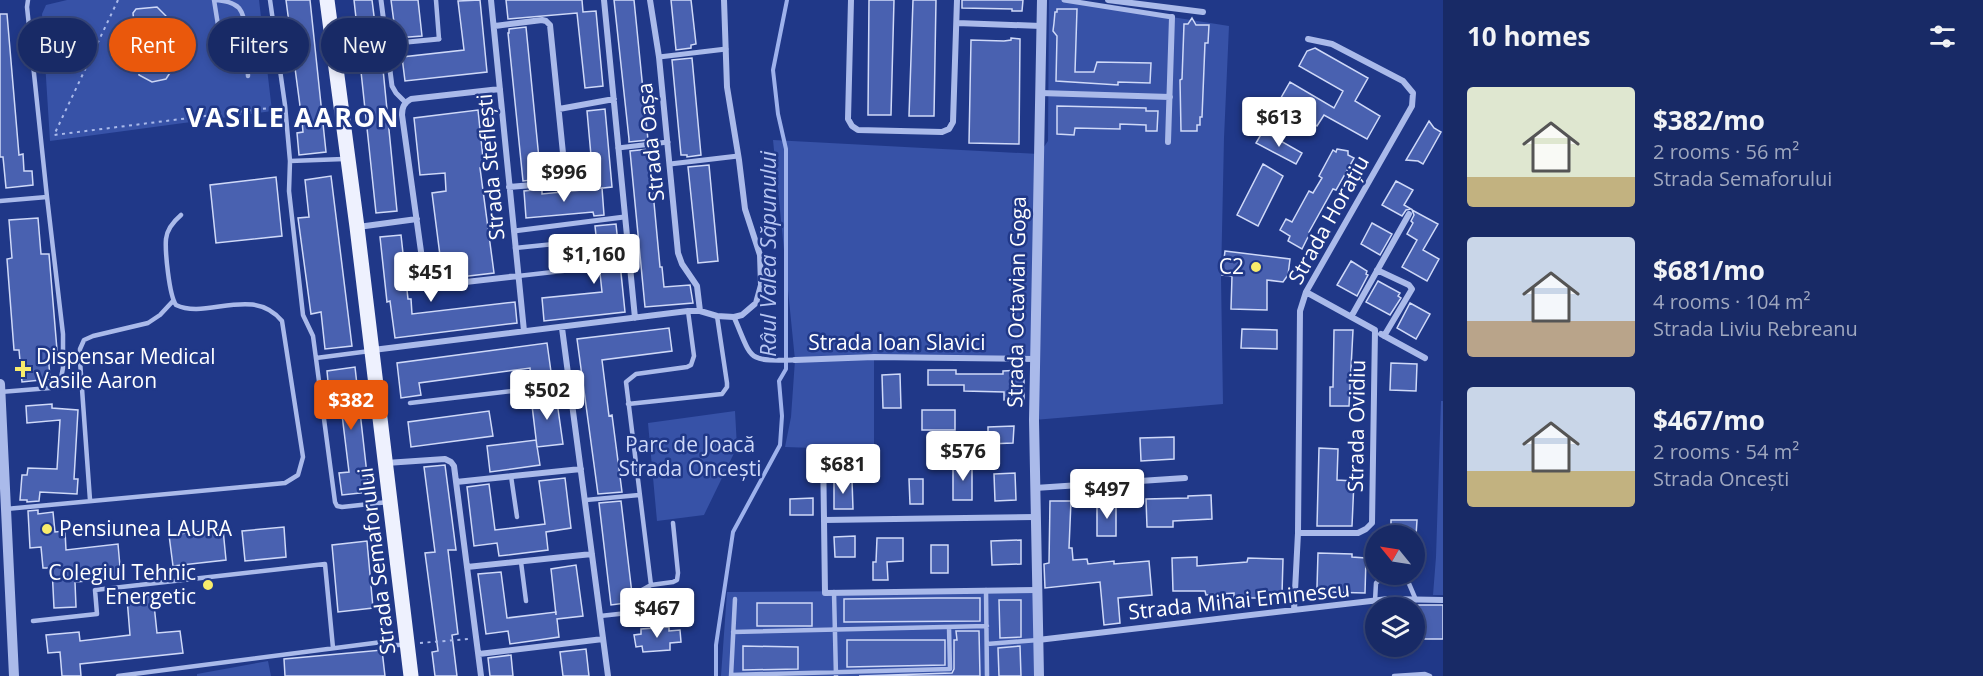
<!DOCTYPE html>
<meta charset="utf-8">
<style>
body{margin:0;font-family:"Open Sans",sans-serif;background:#25366f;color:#f1f3f6;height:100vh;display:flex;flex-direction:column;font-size:22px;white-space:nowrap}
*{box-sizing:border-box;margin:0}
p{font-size:20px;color:#9fa7bf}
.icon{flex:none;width:33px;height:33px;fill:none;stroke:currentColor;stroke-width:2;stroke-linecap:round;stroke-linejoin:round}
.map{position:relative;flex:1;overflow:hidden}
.details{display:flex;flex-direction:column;background:#182a66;width:540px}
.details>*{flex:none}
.hud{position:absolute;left:18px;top:18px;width:570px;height:54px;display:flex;gap:12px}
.needle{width:39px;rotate:300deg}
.buttons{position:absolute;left:1365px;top:525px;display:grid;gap:12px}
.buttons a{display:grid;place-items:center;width:60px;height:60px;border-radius:50%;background:#182a66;box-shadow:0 3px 9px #0003,0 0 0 2px #36467a;font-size:30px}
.price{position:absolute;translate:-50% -51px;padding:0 14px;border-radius:6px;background:#fff;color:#222;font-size:20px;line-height:39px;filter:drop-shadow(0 2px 3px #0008)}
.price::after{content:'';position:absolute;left:50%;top:36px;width:18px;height:14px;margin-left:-9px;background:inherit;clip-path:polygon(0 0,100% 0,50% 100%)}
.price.current{background:#ea580c;color:#fff}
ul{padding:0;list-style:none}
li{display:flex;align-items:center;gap:18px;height:150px;padding:0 24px}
li span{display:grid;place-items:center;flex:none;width:168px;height:120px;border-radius:6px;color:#555}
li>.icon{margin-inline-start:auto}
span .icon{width:72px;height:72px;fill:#fffc;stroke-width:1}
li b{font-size:26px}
h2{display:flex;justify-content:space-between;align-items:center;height:72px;padding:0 24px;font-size:26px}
.chip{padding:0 21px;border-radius:27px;background:#182a66;box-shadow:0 3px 9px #0003,0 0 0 2px #36467a;font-size:21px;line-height:54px}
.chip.current{background:#ea580c;color:#fff}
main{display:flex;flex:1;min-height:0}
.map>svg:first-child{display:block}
</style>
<main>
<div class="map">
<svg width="1443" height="676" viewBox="0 0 1443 676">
<rect width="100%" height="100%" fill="#203888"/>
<!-- green -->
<path fill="#3752a7" d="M67,0h192l13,111 -222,30 -8,-127 4,-9z
M1049,0h15l165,26 -5,112 -3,140 2,126 -189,16 1,-61 -161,-1v92l-89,-3 6,-30 4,-57 -22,-220 266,14 9,-13z
M1441,401h2v194h-10l3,-38z
M735,411l2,36 -33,68 -47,6 -9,-98z
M1037,590l2,86h-318l6,-84z
M268,661l3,15h-74v-2z"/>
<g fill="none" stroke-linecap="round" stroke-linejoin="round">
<!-- stream -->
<path stroke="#9eb2ec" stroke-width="4" d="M716,676v-31l17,-113 47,-87 2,-29 -3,-35 7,-12v-220l-8,-35 -5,-44 14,-70"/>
</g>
<!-- building -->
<path fill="#4961b0" stroke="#cfd9f8" stroke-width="1.5" d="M286,0h24l16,152 -27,3 -2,-22 6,-1 -1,-11z
M354,0h18l3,24 -18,3z
M391,0h27l4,36 -26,2z
M480,0l7,72 -82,9 -3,-24 62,-7 -6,-49z
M506,0h76l1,12 13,-1 7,75 -18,2 -8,-75 -69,6z
M614,0h20l14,140 -19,2v-3z
M671,0h20l5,44 -5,1v3l-15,2z
M869,0h25l-3,115h-23z
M913,0h23l-2,116h-25z
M962,0h61l-1,11h-10v-2l-50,-1z
M157,7l9,9 7,52 -7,11 -14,3 -13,-7 -6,-62 3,-4z
M1057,9h20l-2,63h19l3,-10 54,1 -1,20 -32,-1v3l-62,-4 1,-45 -4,-5 1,-8 1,-11h2z
M0,14h7l12,141 4,-1 1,17h8l1,14 -27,3 -3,-31h-3z
M1192,18l4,7h13l-1,18h-3l-3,74h-2v8h-3v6h-16l-1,-51 2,-1 2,-55h4z
M526,27l15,152 -18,2 -15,-148h1v-4z
M1011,38l9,1 -1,105 -50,-1 2,-103 33,1 7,-1z
M1315,48l53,30 -13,23 25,15 -13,23 -43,-24 -7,11 -39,-23 12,-21 44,26 9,-17 -44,-25 8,-15z
M692,58l9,97 -14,2v-2h-6l-9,-95z
M382,59l15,152 -21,2 -16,-151z
M1057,106l89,2v3h12l-1,20h-11v-6l-26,-1v5l-45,-1 -1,7 -17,-1z
M605,109l7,78 -18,2 -7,-78z
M478,110l6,58h-4l14,105 -51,6 -11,-86 14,-2 -1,-18 -25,2 -6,-57z
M1429,121l5,7 7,4 -10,18 -8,14 -5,-3 -12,-1z
M1263,131l39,22 -6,11 -40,-21z
M649,149l11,118h2l2,20 26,-2 3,18 -48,4 -15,-156z
M1337,149l11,2v4l6,3 -18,32 -3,-1 -24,43 1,1 -8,16 -14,-8 2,-5 -10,-6 6,-11 6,3 17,-31 4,2 9,-15 -3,-2 14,-26 3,2z
M1263,164l20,12 -25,50 -21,-11z
M709,165l9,96 -20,2 -10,-96z
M331,176l21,170 -27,3 -4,-37 -10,2 -13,-96 11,-1 -4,-37z
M276,177l6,59 -66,7 -6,-58z
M1396,181l17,9 -9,15 7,4 -5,1 -4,6 -20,-11z
M602,188l2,27 -10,1 -1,-4 -67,6 -2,-27 18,-2v5z
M1412,210l26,14 -15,26 16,9 -12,22 -25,-14 15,-27 -10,-6 6,-11 -2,-2 3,-6z
M38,218l3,36h8l8,96h-9l2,29 -28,3 -3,-32h-5l-7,-91 5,-1 -3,-38z
M1372,223l20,11 -12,21 -19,-11z
M616,224l9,88 -81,9 -2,-23 60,-6 -7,-66z
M401,235l7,64h3l1,15 103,-12 2,21 -122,15 -5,-37 -3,1 -7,-65z
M1225,251l65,8 -2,16 -5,7 -16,-2v30l-36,-1 1,-33 -10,-1z
M1351,261l16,10 -1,3 2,1 -11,21 -20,-11z
M1378,281l22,12 -2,3 3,2 -11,17 -24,-13z
M1410,303l20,11 -14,25 -19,-11z
M669,328l3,23 -70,9 7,56 3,-1 10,77 -24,2 -21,-155z
M1242,329l35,1v19l-36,-1z
M1334,330h19l-4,76h-19v-19h3z
M547,343l6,43 -21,2 -2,-20 -111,15 2,12 -20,3 -4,-35z
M1391,363l26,1 -1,27 -26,-1z
M355,367l14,125 -27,3 -3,-22 10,-1 -10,-82 -10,2 -2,-21z
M928,370h28v4h47v-3l21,-1v29l-20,1v-8l-40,-1v-6h-36z
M900,374l1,34h-18l-1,-33z
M556,395l7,49 -26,3 -6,-50z
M52,404v4l26,2 -4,69h4l-1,15 -37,-2 -1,9 -12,1v-2h-7l2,-25h5l1,-7 29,1 3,-49 -33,3 -1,-17z
M922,410h33v20h-33z
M489,411l4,25 -82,11 -3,-25z
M1014,426l-1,17 -25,1v-17z
M1174,437v22l-33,2 -1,-23z
M536,440l4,25 -50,7 -3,-26z
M1319,448l19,1 -1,31 17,1 -2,45h-35z
M953,463h19v37h-19z
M445,465l11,85h-8l10,84 -6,1 5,41h-22l-3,-24 6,-1 -13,-98 10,-1 -11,-85z
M1015,473l1,27 -21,1 -1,-27z
M565,478l6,50 -25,4 2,18 -49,6 -2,-13 -23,3 -7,-59 22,-3 6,46 50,-6 -6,-43z
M909,479h14v25h-13z
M852,480l1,29h-19v-28z
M1211,495l1,24 -39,2v6h-26l-1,-28 42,-1v-2z
M813,498v17h-23v-16z
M621,501l12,101 -22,3 -12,-102z
M1050,501h21l-2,47h3l1,12 14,-1 1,5 26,-3v3l35,-3 3,34 -34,3 2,25 -16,2 -4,-43 -55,6 -1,-24 5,-1z
M1116,503v33h-19v-32z
M38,510v4l15,-2 2,20 10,-1 1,19 52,-6 3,34 -46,4 1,25 -22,1 -2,-40h-9l-2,-21 -11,1 -2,-37z
M1391,520h26l-1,16h-25z
M284,527l2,30 -41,4 -3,-30z
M223,529l3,31 -53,6 -4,-31z
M855,536v21h-20l-1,-20z
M877,538h26v23l-16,1 1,18h-15v-18h3z
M1021,540v24l-29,1 -1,-24z
M367,541l6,67 -35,4 -6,-67z
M931,545h17v28h-17z
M1318,553l34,1v3l14,1 -1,35 -38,-1v-4l-10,-1z
M1197,557v9l50,-4 1,-4 35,1 -1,35h-9l-1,4h-38v-5l-28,2 -1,-4h-32l-1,-33z
M576,565l7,51 -26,3 2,18 -49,7 -2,-13 -22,3 -8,-60 23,-2 6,46 49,-6v3l-5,-46z
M153,595l4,38 23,-2 3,22 -103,11 1,12h-19l-2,-24 -12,1 -2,-18 33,-3 1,9 50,-6 -3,-37z
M937,598h43v23l-136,1v-23z
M999,600h22v37l-21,1z
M757,603h55v23h-55z
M1414,605h29v34h-29z
M669,627v4l11,-1 1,12 -11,1v7l-27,2 -1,-6 -6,1 -2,-12 7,-1v-5z
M956,631h23l1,45h-121l93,-3 2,-4v-29h3z
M847,640h98v25l-98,2z
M743,646l55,1v22l-55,1z
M1020,646l1,30h-22l-1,-28z
M586,649l3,27h-26l-3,-24z
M382,650l3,26h-100l-1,-17z
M511,655l2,21h-23l-2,-18z"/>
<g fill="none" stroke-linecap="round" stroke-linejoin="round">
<!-- path -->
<path stroke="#aabaea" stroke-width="2" stroke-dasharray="3 4.5" stroke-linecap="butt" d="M118,0l-64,135 223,-28
M420,643l48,-4"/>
<!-- service -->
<path stroke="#aabaea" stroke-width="4.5" d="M214,0l8,50
M216,0c8,1 17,2 23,8 10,12 8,52 9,68
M270,0l15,105 5,56 54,-2
M436,0l3,39
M290,161l-1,30 14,124 10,21 22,166 2,4 5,1 46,-5
M0,201l47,-4 -20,-190 1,-7
M515,248l59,-6
M518,276l62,-7
M316,358l54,-7
M0,392l50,-4 6,-2 5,-8 2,-10v-34l-16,-137
M410,403l102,-12 23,2 36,-5
M628,404l94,-10 5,-7v-4l-10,-67
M511,476l6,41
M90,500l-10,-139v-12l4,-9 9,-4 55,-13 12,-8 13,-14
M586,500l53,-5
M6,509l279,-26 13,-8 5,-18 -21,-136c-30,-36 -75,-1 -106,-16 -7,-10 -11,-54 -10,-66 1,-10 8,-18 15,-24
M521,562l5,39
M651,585l22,-3 4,-2 1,-7 -5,-50
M986,590l1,86
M834,592l2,84
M1375,601l1,-18 6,-5 25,1 9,21
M600,616l37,-4 3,-6 2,-16 9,-5 -25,-203 10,-8 51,-7 4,-2 3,-9 -6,-45
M33,621l64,-7 -2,-24 230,-26 8,84
M733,632l254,-6
M987,644l51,-4
M731,675l219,-6 -1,-42
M118,676l264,-34 10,3h13
M731,676l4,-77
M1394,676l31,-2 5,2"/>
<!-- pedestrian -->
<path stroke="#aabaea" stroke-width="5" d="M381,0l11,86 4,7 9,9
M1064,0l108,17
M333,34l52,-4
M387,44l52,-5
M659,57l67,-8
M618,148l50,-6
M670,164l68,-8
M514,231l110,-14
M734,317c19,44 12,44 61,43"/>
<!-- minor -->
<path stroke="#aabaea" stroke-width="6" d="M491,0l33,331
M604,0l31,318
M650,0l9,57 19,196 4,11 15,22 3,25
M851,0l-3,119 4,7 6,4 84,2 7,-3 4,-7 4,-122
M1108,0l95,12
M957,23l84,3
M495,26l47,-6 4,1 4,4 15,148 -9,10 -47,4
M500,89l-89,10c-7,4 -9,8 -9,16l22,158 3,7 12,5 79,-9
M1040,93l130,4
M559,109l55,-10
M1168,142l4,-125
M358,227l59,-8
M1377,270l32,15 3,4 -28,47
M1351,317l58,-103
M562,328l46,348
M1381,334l44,24
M373,350l315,-39h12l17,5 17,1 8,-2 14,-12 5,-18 -1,-30 -15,-46 -6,-49 -12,-73 -3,-87
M795,360l79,-3 161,2
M823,447l2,146 212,-3
M386,463l59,-4 6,3 3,4 27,210
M456,482l125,-13
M1035,488l150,-10
M824,520l211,-3
M1298,533h60l8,-4 6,-6 3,-193 -69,-38
M467,567l125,-13
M1294,610l4,-77 2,-222 6,-19 106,-186 1,-13 -10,-12 -71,-37 -24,-5
M1038,640l350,-41 55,1
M479,654l124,-15"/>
<!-- tertiary -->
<path stroke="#aabaea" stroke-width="10" d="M0,384l14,292
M1039,676l-5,-256 8,-420"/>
<!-- primary -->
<path stroke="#eef1fe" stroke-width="15" d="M327,0l30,227 54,449"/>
</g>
<!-- markers -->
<g fill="#f8ec6b" stroke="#203888" stroke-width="2">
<circle cx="1256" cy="267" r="6"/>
<path d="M20 360h6v6h6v6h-6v6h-6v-6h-6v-6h6z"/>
<circle cx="47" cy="529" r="6"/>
<circle cx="208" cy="585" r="6"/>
</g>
<g text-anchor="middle" stroke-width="5" stroke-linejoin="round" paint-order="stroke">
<!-- street labels -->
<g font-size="21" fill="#fff" stroke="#203888">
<text transform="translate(651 142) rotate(-96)" y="7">Strada Oașa</text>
<text transform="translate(491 167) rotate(-95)" y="7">Strada Steflești</text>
<text transform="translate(1329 220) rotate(-61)" y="7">Strada Horațiu</text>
<text transform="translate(1017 302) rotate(-89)" y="7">Strada Octavian Goga</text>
<text x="897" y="350">Strada Ioan Slavici</text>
<text transform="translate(1357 426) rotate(-89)" y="7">Strada Ovidiu</text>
<text transform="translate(377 561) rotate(-97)" y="7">Strada Semaforului</text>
<text transform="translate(1239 601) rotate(-6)" y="7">Strada Mihai Eminescu</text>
</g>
<!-- poi labels -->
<g font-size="21" fill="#fff" stroke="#203888" text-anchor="end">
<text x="1244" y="274">C2</text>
<text x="36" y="364" text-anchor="start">Dispensar Medical<tspan x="36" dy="24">Vasile Aaron</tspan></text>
<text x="59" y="536" text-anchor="start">Pensiunea LAURA</text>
<text x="196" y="580">Colegiul Tehnic<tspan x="196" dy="24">Energetic</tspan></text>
</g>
<!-- park labels -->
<g font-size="21" fill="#cfd9f8" stroke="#203888">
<text x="690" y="452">Parc de Joacă<tspan x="690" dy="24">Strada Oncești</tspan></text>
</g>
<!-- water labels -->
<g font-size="22" font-style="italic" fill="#b6c5f2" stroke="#203888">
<text transform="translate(768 254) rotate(-90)" y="8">Râul Valea Săpunului</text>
</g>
<!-- district labels -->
<g font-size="27" font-weight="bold" letter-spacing="1.5" fill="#fff" stroke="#203888">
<text x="293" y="127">VASILE AARON</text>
</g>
</g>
</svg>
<div class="buttons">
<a><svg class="needle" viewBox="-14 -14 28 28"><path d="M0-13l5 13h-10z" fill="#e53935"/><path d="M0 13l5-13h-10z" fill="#9fa7bf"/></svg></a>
<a><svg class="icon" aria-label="layers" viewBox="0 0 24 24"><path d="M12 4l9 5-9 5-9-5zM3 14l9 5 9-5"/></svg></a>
</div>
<b class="price" style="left:1279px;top:148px">$613</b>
<b class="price" style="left:564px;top:203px">$996</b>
<b class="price" style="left:594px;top:285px">$1,160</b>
<b class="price" style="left:431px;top:303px">$451</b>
<b class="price" style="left:547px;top:421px">$502</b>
<b class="price current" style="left:351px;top:431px">$382</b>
<b class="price" style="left:963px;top:482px">$576</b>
<b class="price" style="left:843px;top:495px">$681</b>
<b class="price" style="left:1107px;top:520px">$497</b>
<b class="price" style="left:657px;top:639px">$467</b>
<div class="hud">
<a class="chip">Buy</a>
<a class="chip current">Rent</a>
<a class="chip">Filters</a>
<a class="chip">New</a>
</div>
</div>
<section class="details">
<h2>10 homes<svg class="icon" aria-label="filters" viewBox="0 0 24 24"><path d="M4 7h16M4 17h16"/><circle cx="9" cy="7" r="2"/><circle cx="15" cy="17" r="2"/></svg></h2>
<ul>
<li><span style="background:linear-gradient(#dfe7d0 75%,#c2b280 0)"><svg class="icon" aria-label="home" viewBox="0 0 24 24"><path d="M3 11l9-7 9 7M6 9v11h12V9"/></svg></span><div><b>$382/mo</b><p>2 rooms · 56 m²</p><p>Strada Semaforului</p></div></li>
<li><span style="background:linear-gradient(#c9d6e8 70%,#b9a48a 0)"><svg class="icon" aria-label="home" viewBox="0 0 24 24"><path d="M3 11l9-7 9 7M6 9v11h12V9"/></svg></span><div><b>$681/mo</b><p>4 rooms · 104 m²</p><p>Strada Liviu Rebreanu</p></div></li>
<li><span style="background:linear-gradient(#c9d6e8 70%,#c2b280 0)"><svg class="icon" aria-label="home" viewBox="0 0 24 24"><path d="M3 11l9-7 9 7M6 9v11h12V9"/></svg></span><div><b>$467/mo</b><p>2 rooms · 54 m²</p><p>Strada Oncești</p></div></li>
</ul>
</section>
</main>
